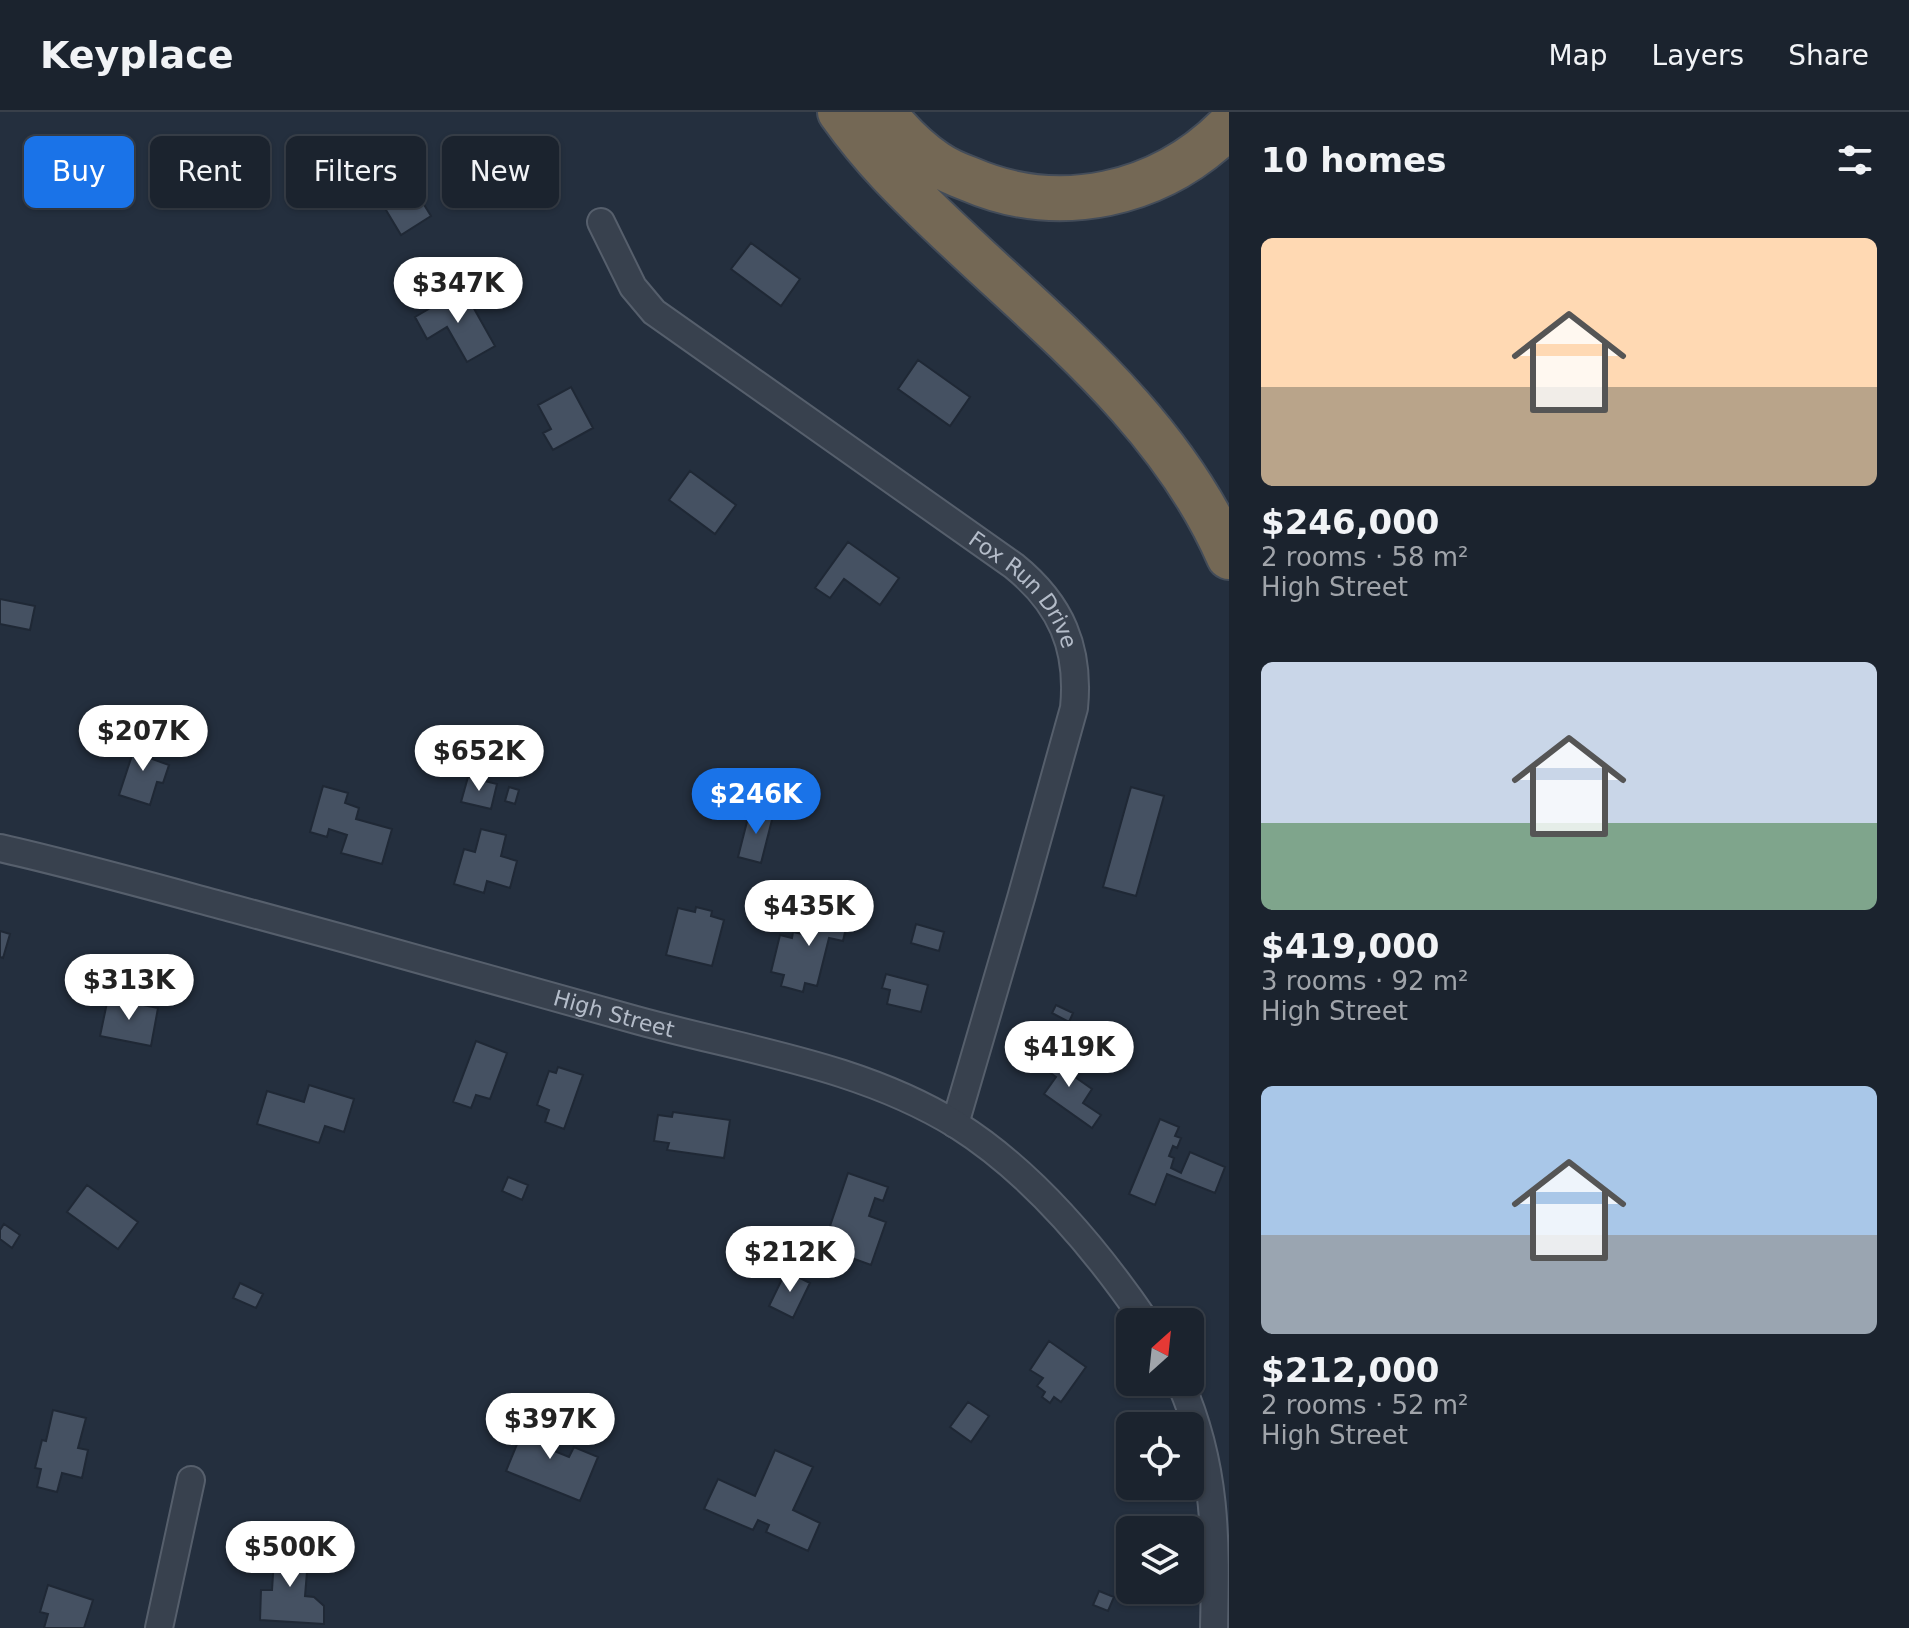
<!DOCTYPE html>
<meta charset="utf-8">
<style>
body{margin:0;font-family:"DejaVu Sans",sans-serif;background:#242b36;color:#f1f3f6;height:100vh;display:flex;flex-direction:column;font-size:30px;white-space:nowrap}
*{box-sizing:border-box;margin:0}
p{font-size:26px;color:#a0a4aa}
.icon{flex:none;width:44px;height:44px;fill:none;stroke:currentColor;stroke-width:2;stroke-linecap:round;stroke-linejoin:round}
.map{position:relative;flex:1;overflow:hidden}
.side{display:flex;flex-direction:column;background:#1b232e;width:680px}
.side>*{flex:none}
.guide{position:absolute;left:24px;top:24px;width:760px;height:72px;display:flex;gap:16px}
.needle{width:52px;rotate:27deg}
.tools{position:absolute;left:1116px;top:1196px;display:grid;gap:16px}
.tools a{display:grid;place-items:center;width:88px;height:88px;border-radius:12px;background:#1b232e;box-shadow:0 2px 6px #0004,0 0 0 2px #39404a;font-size:40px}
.price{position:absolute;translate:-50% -68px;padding:0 18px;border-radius:28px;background:#fff;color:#222;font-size:26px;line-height:52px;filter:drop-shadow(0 2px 4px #0008)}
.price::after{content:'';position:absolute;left:50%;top:48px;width:24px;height:18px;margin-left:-12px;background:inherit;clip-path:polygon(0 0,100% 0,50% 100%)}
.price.current{background:#1a73e8;color:#fff}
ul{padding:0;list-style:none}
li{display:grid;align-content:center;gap:16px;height:424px;padding:0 32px}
li span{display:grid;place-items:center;height:248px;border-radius:12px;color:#555}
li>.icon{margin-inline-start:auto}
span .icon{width:144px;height:144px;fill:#fffc;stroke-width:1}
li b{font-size:34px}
h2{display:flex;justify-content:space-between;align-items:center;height:96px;padding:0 32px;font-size:34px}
.pill{padding:0 28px;border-radius:12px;background:#1b232e;box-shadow:0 2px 6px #0004,0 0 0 2px #39404a;font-size:28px;line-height:72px}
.pill.current{background:#1a73e8;color:#fff}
header{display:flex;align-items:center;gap:48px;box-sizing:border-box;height:112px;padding:0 40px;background:#1b232e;border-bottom:2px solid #39404a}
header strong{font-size:38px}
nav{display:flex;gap:44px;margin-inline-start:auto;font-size:28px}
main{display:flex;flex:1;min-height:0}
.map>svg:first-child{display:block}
</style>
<header>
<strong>Keyplace</strong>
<nav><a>Map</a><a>Layers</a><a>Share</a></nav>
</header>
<main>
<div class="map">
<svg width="1229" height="1516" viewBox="0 0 1229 1516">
<rect width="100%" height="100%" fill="#242f3e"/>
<!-- building -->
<path fill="#455162" stroke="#1f2835" stroke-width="2" d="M407,65l24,39 -30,19 -24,-40z
M751,131l49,36 -19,27 -50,-37z
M463,177l32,57 -28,16 -20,-35 -20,12 -12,-22z
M918,248l52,37 -20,29 -52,-37z
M571,275l22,41 -40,22 -10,-17 8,-4 -13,-24z
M690,359l46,34 -21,29 -46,-34z
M848,430l51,36 -19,27 -36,-26 -14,19 -15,-10z
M0,487l35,7 -5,24 -30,-6z
M138,625l19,7 -5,15 17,6 -6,18 -6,-1 -7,23 -31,-10z
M468,665l29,7 -6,25 -30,-7z
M323,674l25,7 -3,10 14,5 -3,11 36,10 -10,35 -41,-11 6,-18 -18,-6 -2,8 -17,-5z
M509,675l10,3 -4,14 -10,-3z
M1131,675l33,9 -28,100 -33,-9z
M750,698l23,6 -12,47 -23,-6z
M481,717l25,6 -5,21 16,5 -7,27 -23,-7 -3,12 -30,-9 10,-35 11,3z
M815,790l35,9 -7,30 -14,-3 -12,48 -12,-3 -2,9 -22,-6 3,-11 -13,-3 9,-37 12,3 1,-6 14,3z
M696,795l16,4 -1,5 13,4 -12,46 -46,-11 12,-47 17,4z
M916,812l28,8 -5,19 -28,-8z
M0,819l10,3 -7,24 -3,-1z
M886,862l42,11 -7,27 -34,-8 3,-14 -8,-2z
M108,886l50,10 -7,38 -51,-10z
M1056,893l17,8 -4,9 -17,-9z
M476,929l31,12 -17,46 -14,-4 -5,13 -18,-6z
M1057,932l10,7 -9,14 34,24 -9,14 18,12 -9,13 -48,-34 12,-17 -15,-11z
M558,955l25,8 -19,54 -19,-7 4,-12 -12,-5 12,-34 7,2z
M309,973l45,14 -10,33 -19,-6 -6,17 -62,-19 10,-33 37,11z
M673,1000l57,8 -6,38 -57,-8 2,-7 -15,-2 4,-26 14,2z
M1160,1007l19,8 -4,9 6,2 -4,10 -4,-2 -4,10 5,2 -3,10 10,5 9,-21 35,15 -10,26 -48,-19 -12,31 -26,-11z
M848,1061l40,14 -5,14 -8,-3 -6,18 17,6 -15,43 -36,-13 7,-21 -12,-5z
M508,1065l20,8 -6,15 -20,-9z
M87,1073l51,37 -20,27 -51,-37z
M4,1112l16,11 -8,13 -12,-9v-9z
M766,1126l17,5 -8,26 -16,-6z
M786,1159l24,12 -17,35 -24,-12z
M240,1171l23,11 -7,14 -23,-10z
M1049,1229l37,26 -25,35 -7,-5 -4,6 -8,-6 3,-5 -8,-6 6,-8 -13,-8z
M968,1290l21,14 -18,26 -21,-15z
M53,1298l33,8 -8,30 10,2 -6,28 -20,-5 -5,19 -20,-5 4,-18 -6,-1 7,-28 4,1z
M529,1303l29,12 -9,22 20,8 5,-10 24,10 -18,44 -74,-30z
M775,1338l38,17 -20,43 27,13 -12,28 -42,-19 3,-7 -11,-5 -5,10 -49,-21 14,-30 37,17z
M275,1432l34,3 -4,49 9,1 10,9v18l-64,-4 1,-30h11z
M48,1473l45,15 -9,28h-40l4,-14 -8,-2z
M1099,1479l15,6 -6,14 -15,-6z"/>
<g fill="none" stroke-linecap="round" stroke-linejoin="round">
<!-- street casing -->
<g stroke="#565f6c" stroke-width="30">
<g id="street">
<path id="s1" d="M601,110l32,65 21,25 360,254c47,38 66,82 60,142l-53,190 -66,226"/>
<path id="s2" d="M0,736c79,18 157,40 235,61 134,36 268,73 401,111 108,30 224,45 321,105 76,48 139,124 189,197"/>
<path d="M1180,1270c37,84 36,157 34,246"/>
<path d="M159,1516l32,-148"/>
</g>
</g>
<!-- highway casing -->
<g stroke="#434c59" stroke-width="48">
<path id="highway" d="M840,0c15,21 32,42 50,61 117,124 269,223 339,384
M883,0c15,19 32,37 53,51 10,7 22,12 33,16 90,39 191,17 260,-53"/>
</g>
<!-- street -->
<use href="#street" stroke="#38414e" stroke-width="26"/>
<!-- highway -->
<use href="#highway" stroke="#746855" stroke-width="44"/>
</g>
<g text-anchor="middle" stroke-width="7" stroke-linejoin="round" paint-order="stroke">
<!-- street labels -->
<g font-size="22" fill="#b4bcc9" stroke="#1d2633">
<text dy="8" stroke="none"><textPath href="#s1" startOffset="570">Fox Run Drive</textPath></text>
<text dy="8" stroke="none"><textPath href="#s2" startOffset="636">High Street</textPath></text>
</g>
</g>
</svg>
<div class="tools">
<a><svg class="needle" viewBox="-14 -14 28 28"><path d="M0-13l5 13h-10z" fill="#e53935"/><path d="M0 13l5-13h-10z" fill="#a0a4aa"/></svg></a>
<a><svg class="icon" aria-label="locate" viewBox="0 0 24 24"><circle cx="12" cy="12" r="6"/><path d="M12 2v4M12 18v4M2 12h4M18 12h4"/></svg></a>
<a><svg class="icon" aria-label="layers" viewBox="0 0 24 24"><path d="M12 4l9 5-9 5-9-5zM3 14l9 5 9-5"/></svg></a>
</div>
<b class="price" style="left:458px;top:213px">$347K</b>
<b class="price" style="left:143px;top:661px">$207K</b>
<b class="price" style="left:479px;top:681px">$652K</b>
<b class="price current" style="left:756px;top:724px">$246K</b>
<b class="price" style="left:809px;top:836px">$435K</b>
<b class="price" style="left:129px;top:910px">$313K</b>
<b class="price" style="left:1069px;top:977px">$419K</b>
<b class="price" style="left:790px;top:1182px">$212K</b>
<b class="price" style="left:550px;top:1349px">$397K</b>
<b class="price" style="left:290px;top:1477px">$500K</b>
<div class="guide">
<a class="pill current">Buy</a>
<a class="pill">Rent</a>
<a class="pill">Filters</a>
<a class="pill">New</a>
</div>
</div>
<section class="side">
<h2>10 homes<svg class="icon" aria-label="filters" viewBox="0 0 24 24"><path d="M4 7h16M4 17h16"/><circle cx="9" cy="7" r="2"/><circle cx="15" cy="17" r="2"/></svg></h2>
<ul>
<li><span style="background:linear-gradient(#ffd9b3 60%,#b9a48a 0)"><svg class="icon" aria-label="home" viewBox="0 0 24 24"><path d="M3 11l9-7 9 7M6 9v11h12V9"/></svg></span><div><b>$246,000</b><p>2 rooms · 58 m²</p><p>High Street</p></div></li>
<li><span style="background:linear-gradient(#c9d6e8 65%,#7fa58c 0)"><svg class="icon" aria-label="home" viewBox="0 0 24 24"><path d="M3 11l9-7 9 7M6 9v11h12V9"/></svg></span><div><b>$419,000</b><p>3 rooms · 92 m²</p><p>High Street</p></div></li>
<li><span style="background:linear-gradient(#a9c7e8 60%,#9aa5b1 0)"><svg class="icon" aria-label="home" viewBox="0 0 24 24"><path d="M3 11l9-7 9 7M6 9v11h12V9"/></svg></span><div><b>$212,000</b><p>2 rooms · 52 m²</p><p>High Street</p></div></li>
</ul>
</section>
</main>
